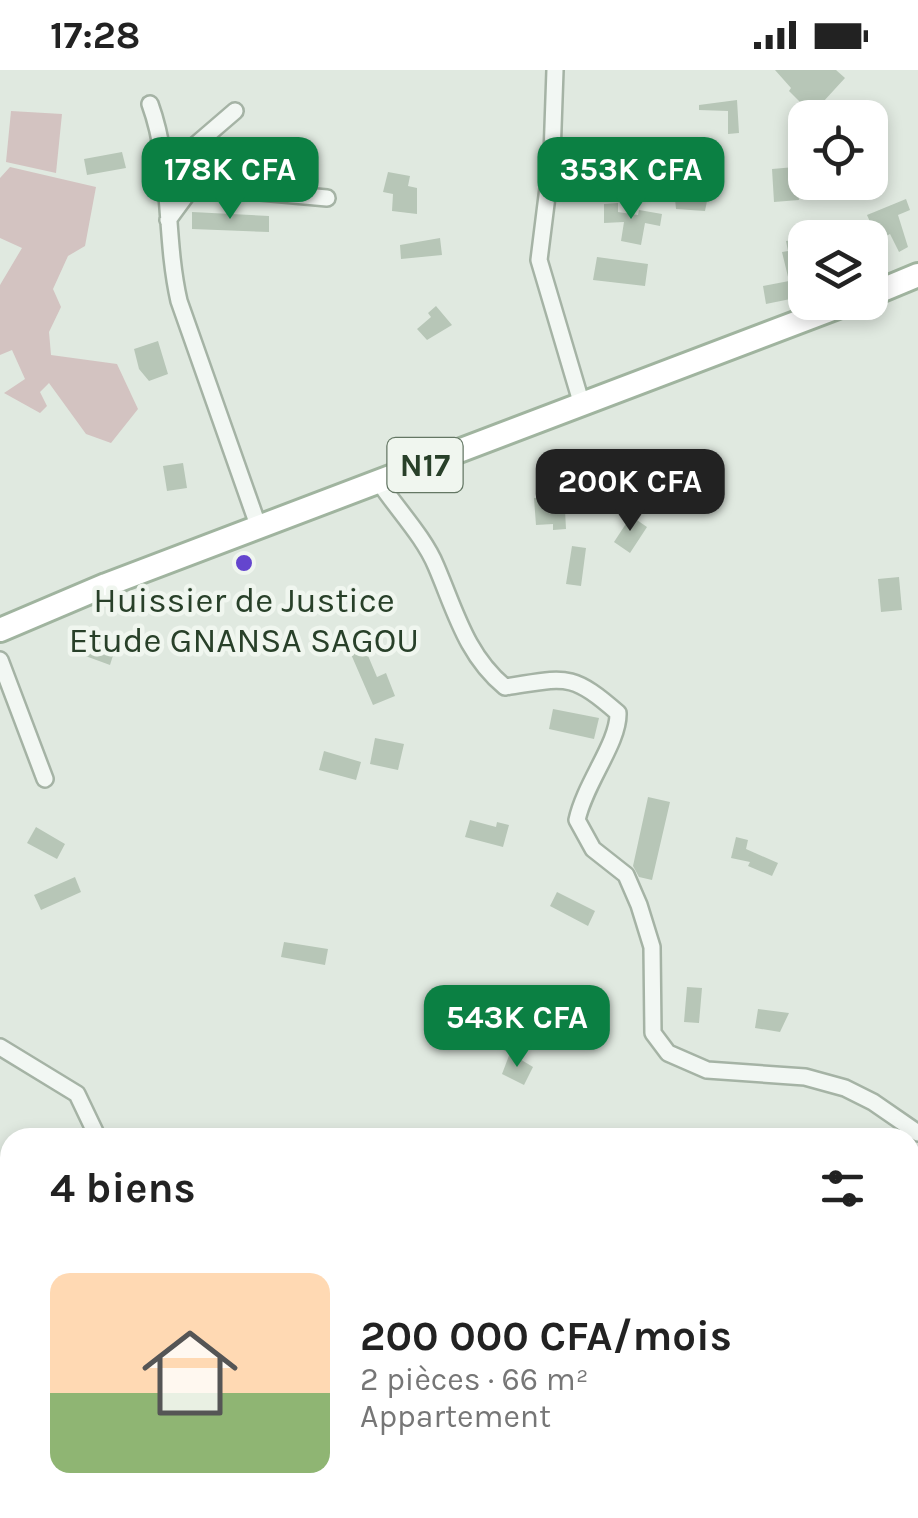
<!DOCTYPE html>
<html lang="fr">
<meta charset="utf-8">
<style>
body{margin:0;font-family:Karla,sans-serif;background:#f2f2f2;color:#222;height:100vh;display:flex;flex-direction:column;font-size:38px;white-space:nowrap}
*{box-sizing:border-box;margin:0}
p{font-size:32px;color:#767676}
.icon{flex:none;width:55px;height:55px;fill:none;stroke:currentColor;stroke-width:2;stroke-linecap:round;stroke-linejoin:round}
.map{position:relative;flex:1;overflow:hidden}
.sheet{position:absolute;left:0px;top:1058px;width:920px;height:392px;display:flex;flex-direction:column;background:#fff;border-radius:30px 30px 0 0;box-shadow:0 5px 15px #0003}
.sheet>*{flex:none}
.buttons{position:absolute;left:788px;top:30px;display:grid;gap:20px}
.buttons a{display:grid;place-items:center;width:100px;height:100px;border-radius:20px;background:#fff;box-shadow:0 5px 15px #0003;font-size:50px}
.price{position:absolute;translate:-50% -85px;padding:0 22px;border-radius:20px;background:#0b8043;color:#fff;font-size:32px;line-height:65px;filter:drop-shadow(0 2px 5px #0008)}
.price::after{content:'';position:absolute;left:50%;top:60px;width:30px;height:22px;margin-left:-15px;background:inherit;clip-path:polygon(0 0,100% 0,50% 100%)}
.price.active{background:#222;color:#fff}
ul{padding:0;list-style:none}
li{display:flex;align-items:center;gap:30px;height:250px;padding:0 50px}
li+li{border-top:2px solid #e0e0e0}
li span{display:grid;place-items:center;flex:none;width:280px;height:200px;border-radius:20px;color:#555}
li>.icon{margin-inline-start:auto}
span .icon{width:120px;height:120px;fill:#fffc;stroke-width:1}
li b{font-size:42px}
h2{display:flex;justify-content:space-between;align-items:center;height:120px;padding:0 50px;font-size:42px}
.status{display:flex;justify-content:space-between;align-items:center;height:70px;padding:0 50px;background:#fff;direction:ltr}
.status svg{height:28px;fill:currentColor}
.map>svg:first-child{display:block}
</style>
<div class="status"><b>17:28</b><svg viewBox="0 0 49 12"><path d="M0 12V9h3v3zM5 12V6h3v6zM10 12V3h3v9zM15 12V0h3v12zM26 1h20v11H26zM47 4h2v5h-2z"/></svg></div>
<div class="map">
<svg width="918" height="1448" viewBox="0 0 918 1448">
<rect width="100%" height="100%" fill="#e0e9e0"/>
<!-- green -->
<path fill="#d3c3c1" d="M11,41l51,3 -6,59 -50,-11z
M10,97l86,20 -11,59 -17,10 -15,33 8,18 -12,25 2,23 66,9 21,45 -27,34 -25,-9 -37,-51 -9,9 7,14 -7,7 -36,-20 21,-14 -13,-29 -12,5v-70l22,-37 -22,-10v-60z"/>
<!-- building -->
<path fill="#b7c6b7" d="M775,0h61l9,8 -33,36 -23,-23 2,-3z
M737,30l2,33 -11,1v-23l-29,-1v-5z
M122,82l4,16 -39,7 -3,-16z
M795,97l4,33 -25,2 -2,-33z
M388,102l22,4 -2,10 9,2v26l-25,-3 1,-17 -10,-2z
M674,119l34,7 -3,15 -29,-2z
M906,129l4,11 -12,5 10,32 -9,5 -9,-18 -12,6 -11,-25z
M618,133v9l20,3 1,-5 23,4 -2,12 -15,-3 -4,22 -20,-4 3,-19 -20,1v-19z
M192,142l77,4v16l-77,-3z
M440,168l2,17 -41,4 -1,-14z
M803,168l2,58 -39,8 -3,-18 26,-5 -7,-29 6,-1 -2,-10z
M597,187l51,7 -3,22 -52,-6z
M436,236l16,19 -25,15 -10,-11 14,-12 -3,-4z
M158,271l10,33 -19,7 -10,-12 -5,-20z
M183,393l4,25 -20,3 -4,-25z
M598,411l20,13 -10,15 -8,-6 -4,6 -12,-8z
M564,420l2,39 -13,1v-6l-17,1 -2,-27 17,-1v-6z
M631,446l16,11 -17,26 -16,-11z
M572,476l14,2 -5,38 -15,-2z
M899,507l3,33 -21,2 -3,-33z
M86,565l30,11 -6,19 -30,-11z
M361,569l16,38 9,-4 9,23 -22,9 -26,-60z
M553,639l46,9 -5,21 -45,-10z
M375,668l29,6 -6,26 -28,-6z
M324,681l37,11 -5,18 -37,-10z
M648,727l22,5 -18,78 -13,-3 -6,-11z
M470,750l26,7 1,-5 12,3 -6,22 -38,-10z
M36,757l29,17 -8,15 -30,-16z
M736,767l12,3 -2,9 32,14 -6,13 -24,-10 2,-4 -19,-4z
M75,807l6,15 -40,18 -7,-15z
M557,822l38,19 -7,15 -38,-20z
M284,872l44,7 -3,16 -44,-8z
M687,917l15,1 -3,35 -15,-1z
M513,935l17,9 -20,39 -18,-8z
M758,939l31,4 -9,19 -25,-4z
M510,983l23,14 -9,18 -22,-11z"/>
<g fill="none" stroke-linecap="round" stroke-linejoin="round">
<!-- street casing -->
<g stroke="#a5b3a5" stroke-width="20">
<path id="street" d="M555,0l-3,86 -13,104 43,145
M150,34c23,63 14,131 29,197l80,227
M193,116l134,12
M168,150l25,-34 -12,-22 4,-10 50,-43
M379,412c18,27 45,55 57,84 19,44 30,89 69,121 60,-9 65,-16 113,26 1,29 -33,70 -41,107l16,29 33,26 13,30 13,42 1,86 15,20 39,17 98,7 40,11 28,14 45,31
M0,590l45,119
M0,977l77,47 21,44
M910,1122l4,-5
M910,1312l8,-12
M910,1345l8,14
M220,1440l6,8
M284,1440v8
M421,1440l2,8
M699,1440l3,8
M128,1448l6,-8
M262,1448l6,-8
M536,1448l24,-8
M798,1448l7,-8"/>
</g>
<!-- primary casing -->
<g stroke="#a0b49f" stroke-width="28">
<path id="primary" d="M870,225l48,-20
M0,560l106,-45 745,-283"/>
</g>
<!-- street -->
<use href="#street" stroke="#f2f7f3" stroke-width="15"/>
<!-- primary -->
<use href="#primary" stroke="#fff" stroke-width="22"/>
</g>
<!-- markers -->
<circle fill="#6445ce" stroke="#f0f6ef" stroke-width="4" cx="244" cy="493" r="10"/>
<g text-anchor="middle" stroke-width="9" stroke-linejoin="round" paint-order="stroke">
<!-- shield labels -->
<rect fill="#f0f6ef" stroke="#647764" stroke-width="2.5" x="387.5" y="368" width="75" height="54" rx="8"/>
<g font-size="32" font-weight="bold" fill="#284029">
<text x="425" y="406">N17</text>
</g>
<!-- poi labels -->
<g font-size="35" fill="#284029" stroke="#f0f6ef">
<text x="244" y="542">Huissier de Justice<tspan x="244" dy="40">Etude GNANSA SAGOU</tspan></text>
</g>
</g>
</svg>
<div class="buttons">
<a><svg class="icon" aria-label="locate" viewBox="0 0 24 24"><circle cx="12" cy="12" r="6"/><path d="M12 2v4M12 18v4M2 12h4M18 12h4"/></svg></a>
<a><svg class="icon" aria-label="layers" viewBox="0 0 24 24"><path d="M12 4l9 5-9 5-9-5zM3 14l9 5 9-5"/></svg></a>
</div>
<b class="price" style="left:230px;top:152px">178K CFA</b>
<b class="price" style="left:631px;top:152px">353K CFA</b>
<b class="price active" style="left:630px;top:464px">200K CFA</b>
<b class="price" style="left:517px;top:1000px">543K CFA</b>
<section class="sheet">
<h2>4 biens<svg class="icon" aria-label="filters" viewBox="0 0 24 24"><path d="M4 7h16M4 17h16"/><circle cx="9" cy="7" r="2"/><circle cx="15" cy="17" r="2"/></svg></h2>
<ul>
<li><span style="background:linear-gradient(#ffd9b3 60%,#8fb573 0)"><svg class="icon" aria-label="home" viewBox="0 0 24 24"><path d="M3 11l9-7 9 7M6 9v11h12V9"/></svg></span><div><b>200 000 CFA/mois</b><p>2 pièces · 66 m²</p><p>Appartement</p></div></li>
</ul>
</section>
</div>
